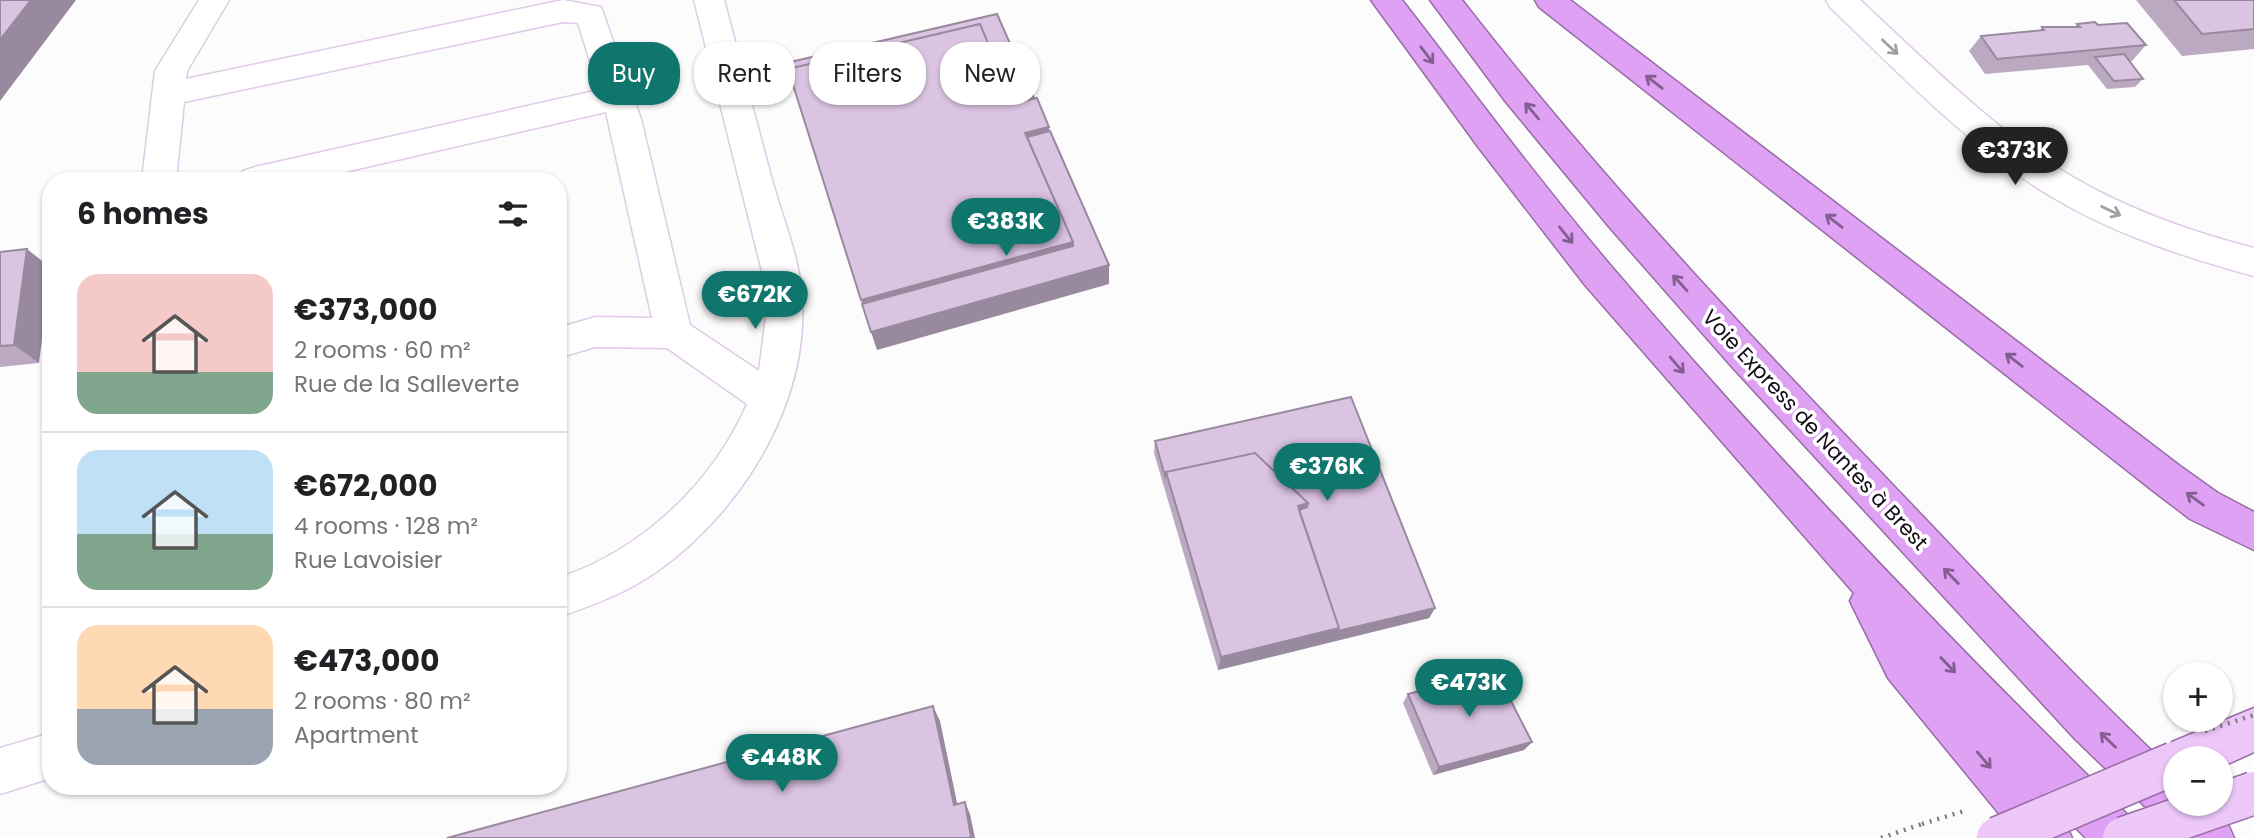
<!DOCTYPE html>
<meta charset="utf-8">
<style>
body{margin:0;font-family:Poppins,sans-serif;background:#f6f6f6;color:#202124;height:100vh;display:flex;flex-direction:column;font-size:26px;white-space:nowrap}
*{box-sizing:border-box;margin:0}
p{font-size:23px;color:#757577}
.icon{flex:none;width:38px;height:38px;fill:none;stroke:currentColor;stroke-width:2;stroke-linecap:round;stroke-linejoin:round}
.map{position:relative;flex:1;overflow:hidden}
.sheet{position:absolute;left:42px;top:172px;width:525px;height:623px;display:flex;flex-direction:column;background:#fff;border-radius:28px;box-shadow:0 2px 5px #0004}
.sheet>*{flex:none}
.top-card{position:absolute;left:588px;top:42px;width:665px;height:63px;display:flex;gap:14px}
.buttons{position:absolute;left:2163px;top:662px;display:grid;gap:14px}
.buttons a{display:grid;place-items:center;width:70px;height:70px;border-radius:50%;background:#fff;box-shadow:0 2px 5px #0004;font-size:35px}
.price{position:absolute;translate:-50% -60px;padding:0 16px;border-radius:24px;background:#0f766e;color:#fff;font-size:23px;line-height:46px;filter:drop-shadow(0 2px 4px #0008)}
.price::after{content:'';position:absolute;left:50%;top:42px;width:21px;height:16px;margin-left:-10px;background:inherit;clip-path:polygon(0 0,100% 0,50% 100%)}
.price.selected{background:#222;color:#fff}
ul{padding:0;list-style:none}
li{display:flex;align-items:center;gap:21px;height:175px;padding:0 35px}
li+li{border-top:2px solid #e0e0e0}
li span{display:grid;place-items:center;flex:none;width:196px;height:140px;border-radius:21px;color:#555}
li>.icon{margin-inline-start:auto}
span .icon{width:84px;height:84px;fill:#fffc;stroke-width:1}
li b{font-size:30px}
h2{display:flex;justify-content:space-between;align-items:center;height:84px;padding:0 35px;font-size:30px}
.pill{padding:0 24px;border-radius:28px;background:#fff;box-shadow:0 2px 5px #0004;font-size:24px;line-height:63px}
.pill.selected{background:#0f766e;color:#fff}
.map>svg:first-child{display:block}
</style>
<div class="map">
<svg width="2254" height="838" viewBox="0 0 2254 838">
<rect width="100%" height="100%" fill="#fcfcfc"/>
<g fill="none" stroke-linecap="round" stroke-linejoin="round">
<!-- minor casing -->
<g stroke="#e1cae8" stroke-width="3">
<path id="minor" d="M199,0h30l-42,71 -1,8 377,-79 38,7 40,112 49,206 69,46 7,-55 -3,-41 -69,-275h30c16,60 32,120 48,180 10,36 25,71 29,108 12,108 -56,220 -142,282 -31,22 -65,35 -101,47v-39c83,-27 155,-95 189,-174l-80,-56 -72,-1 -37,11v-30l37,-11 57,1 -46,-206 -296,68h-72l5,-9 12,-4 344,-77 -21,-67 -15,-1 -379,80 -8,78h-34l13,-109z
M1826,0h34c68,63 136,132 216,179 56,32 116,53 178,69v28c-70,-19 -140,-42 -202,-79 -83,-50 -152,-123 -222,-190z
M51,733v45l-51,16v-46z"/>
</g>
<!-- major casing -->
<g stroke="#986da6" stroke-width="3">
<path id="major" d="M2254,708v44l-33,15v-9h-46v17l-3,-1 -6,-16 6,-16z"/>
</g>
<!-- highway casing -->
<g stroke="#986da6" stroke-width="3">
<path id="highway" d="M1371,0h31c69,89 136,180 209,266 165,194 342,378 524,556l7,16h-56l-48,-48 27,32 7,16h-53l-131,-160 -38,-77 4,-8 -269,-308 -106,-137z
M1430,0h32c132,170 279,327 428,482 94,98 186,198 285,291v30h33l19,19 7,16h-56l-103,-99 -342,-371 -122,-139 -105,-127z
M1535,0h35l610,466 38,27 36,19v38l-64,-31 -38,-29 -613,-483z"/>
</g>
<!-- path -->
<path stroke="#7d797f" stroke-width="4.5" stroke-dasharray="2 6" stroke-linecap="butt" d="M1881,838l41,-14"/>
<!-- minor -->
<use href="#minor" fill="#fff" fill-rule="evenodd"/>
<!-- major -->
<use href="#major" fill="#ecc7f8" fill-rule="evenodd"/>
<!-- highway -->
<use href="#highway" fill="#dfa1f3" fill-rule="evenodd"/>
<!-- major-bridge casing -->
<g stroke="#986da6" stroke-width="45" stroke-linecap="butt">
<path id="major-bridge" d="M1998,838l177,-75
M2124,838l130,-45"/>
</g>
<!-- path-bridge -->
<path stroke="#7d797f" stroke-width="4.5" stroke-dasharray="2 6" stroke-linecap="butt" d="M2205,731l49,-16
M1922,824l42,-13"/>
<!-- major-bridge -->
<use href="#major-bridge" stroke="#ecc7f8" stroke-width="42"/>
</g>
<!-- wall -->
<path fill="#bba9c2" d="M2136,0h118v49l-72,7z
M2077,24l21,1 48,20 -14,16h-3l14,18 -8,8 -28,2 -19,-24 -103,9 -16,-23 12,-15 59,-6 2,-3h33z
M0,252l39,111 -39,4z
M1155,441l280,167 -6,10 -211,52 -64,-217z
M1408,694l124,48 -8,8 -91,25 -30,-72z"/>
<!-- shaded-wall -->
<path fill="#99899e" d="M31,0h45l-76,101v-61z
M1049,127l2,25 -17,4 -9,-23z
M1073,242l1,24 -206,57 -7,-23z
M27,249l24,19 -12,95 -25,-18z
M1109,265v19l-232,66 -6,-18z
M558,419l3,3 6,63 -9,3z
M1308,503l-4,15 -6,-12z
M1435,608l-6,10 -211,52 3,-13 118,-29z
M933,706l7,15 20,96 -6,-12z
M1532,742l-8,8 -91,25 6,-8z
M965,802l5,12 5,24h-7z"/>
<!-- building -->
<path fill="#dac4e2" stroke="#99899e" stroke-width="2" d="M0,0h31l-31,40z
M2174,0h80v29l-52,5z
M997,14l37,84 -21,5 -33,-79 -192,45 4,11 -6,-17z
M2095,22l3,3 29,-2 19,22 -149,14 -16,-23 63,-6 -2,-3h38l-3,-3z
M980,24l33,79 24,-5 12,29 -24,6 48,109 -212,58 -73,-231z
M2124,54l19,25 -29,2 -19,-24z
M1050,131l59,134 -238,67 -9,-28 211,-58v-4l-46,-105z
M27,249l-13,96 -14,1v-94z
M1351,397l84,211 -97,23 1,-3 -40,-118 8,-3 1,-4 -53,-50 -89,19 -1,4 -10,-35z
M1255,453l53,50 -10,3 41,122 -118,29 -55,-185z
M1496,672l36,70 -93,25 -31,-73z
M933,706l21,99 11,-3 6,35 -3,1h-521z"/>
<!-- one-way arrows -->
<defs><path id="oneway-shaft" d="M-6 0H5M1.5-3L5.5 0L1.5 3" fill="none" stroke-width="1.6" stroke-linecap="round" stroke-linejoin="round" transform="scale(1.75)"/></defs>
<g stroke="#a19ea2">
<use href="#oneway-shaft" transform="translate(1890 47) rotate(43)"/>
<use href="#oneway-shaft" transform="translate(2111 211) rotate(26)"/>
</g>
<g stroke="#835e90">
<use href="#oneway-shaft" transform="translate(1427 55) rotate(53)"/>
<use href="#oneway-shaft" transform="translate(1654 82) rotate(-142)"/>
<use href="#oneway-shaft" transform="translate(1532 111) rotate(-130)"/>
<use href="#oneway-shaft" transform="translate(1834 221) rotate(-142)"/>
<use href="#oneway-shaft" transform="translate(1566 235) rotate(51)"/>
<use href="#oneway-shaft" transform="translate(1680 283) rotate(-132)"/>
<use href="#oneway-shaft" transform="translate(2014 360) rotate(-142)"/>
<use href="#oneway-shaft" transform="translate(1677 365) rotate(49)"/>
<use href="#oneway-shaft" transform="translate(2195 499) rotate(-144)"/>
<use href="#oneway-shaft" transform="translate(1951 576) rotate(-134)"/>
<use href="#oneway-shaft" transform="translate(1948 665) rotate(46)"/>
<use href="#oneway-shaft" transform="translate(2108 740) rotate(-136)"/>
<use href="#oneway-shaft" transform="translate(1984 760) rotate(50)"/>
</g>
<g text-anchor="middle" stroke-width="7" stroke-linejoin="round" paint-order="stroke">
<!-- street labels -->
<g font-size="21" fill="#130c16" stroke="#fff">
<text transform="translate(1815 430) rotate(47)" y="7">Voie Express de Nantes à Brest</text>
</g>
</g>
</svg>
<div class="buttons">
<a>+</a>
<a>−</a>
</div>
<b class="price selected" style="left:2015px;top:187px">€373K</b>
<b class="price" style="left:1006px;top:258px">€383K</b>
<b class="price" style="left:755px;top:331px">€672K</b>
<b class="price" style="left:1327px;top:503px">€376K</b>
<b class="price" style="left:1469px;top:719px">€473K</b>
<b class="price" style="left:782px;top:794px">€448K</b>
<div class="top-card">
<a class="pill selected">Buy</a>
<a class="pill">Rent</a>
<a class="pill">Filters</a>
<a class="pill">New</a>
</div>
<section class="sheet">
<h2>6 homes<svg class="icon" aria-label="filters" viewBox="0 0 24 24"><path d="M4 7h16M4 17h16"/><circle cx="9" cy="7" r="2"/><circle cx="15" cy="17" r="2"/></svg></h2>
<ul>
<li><span style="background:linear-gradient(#f6c9c9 70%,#7fa58c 0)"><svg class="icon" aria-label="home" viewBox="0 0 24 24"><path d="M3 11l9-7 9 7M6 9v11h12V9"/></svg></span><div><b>€373,000</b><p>2 rooms · 60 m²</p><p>Rue de la Salleverte</p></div></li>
<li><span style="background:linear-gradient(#bfe0f5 60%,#7fa58c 0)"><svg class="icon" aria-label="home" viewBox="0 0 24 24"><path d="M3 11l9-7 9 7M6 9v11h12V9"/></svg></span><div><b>€672,000</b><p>4 rooms · 128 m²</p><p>Rue Lavoisier</p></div></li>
<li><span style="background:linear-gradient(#ffd9b3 60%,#9aa5b1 0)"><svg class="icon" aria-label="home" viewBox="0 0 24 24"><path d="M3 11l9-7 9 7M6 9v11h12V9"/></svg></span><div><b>€473,000</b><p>2 rooms · 80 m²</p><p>Apartment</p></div></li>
</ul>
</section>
</div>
